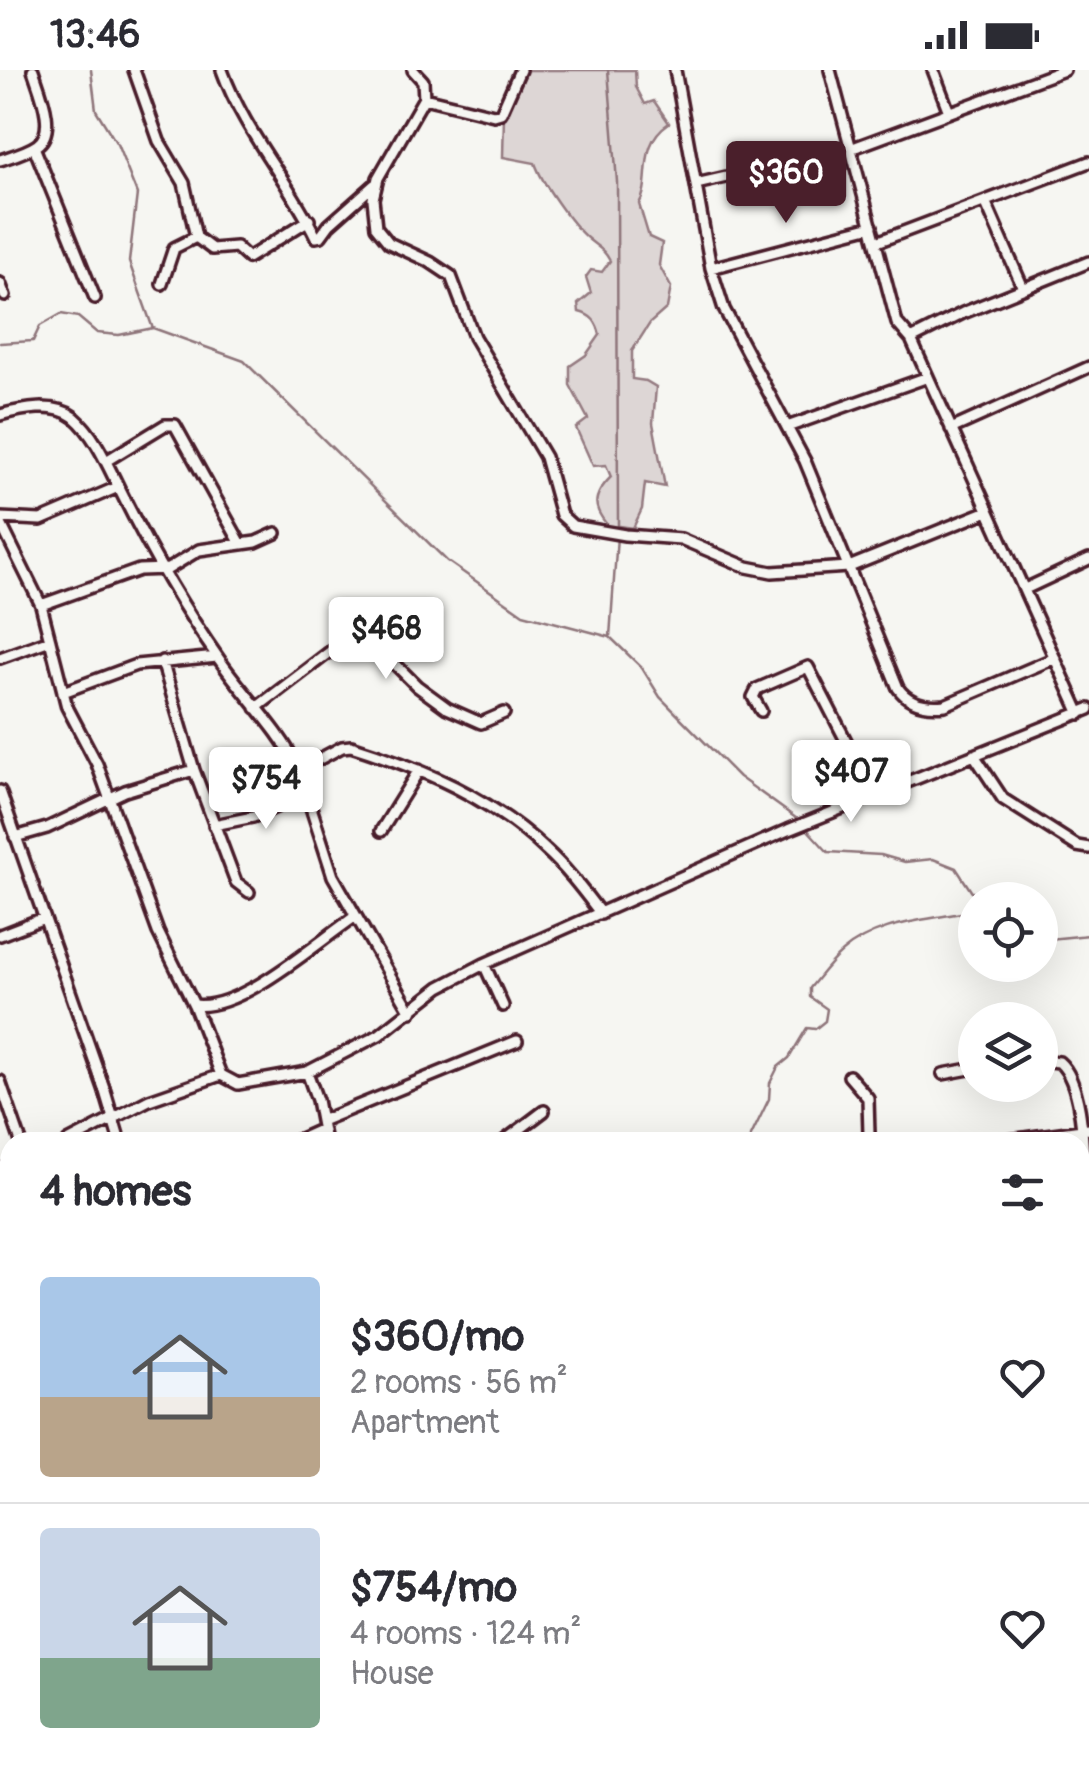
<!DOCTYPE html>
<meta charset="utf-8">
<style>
body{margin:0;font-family:Pangolin,sans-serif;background:#f2f2f3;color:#2b2b33;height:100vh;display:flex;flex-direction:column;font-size:38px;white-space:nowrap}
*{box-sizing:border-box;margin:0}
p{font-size:32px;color:#7c7c81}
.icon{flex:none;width:55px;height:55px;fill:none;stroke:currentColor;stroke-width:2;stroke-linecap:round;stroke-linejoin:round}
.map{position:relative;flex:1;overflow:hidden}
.panel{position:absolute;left:0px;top:1062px;width:1090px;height:642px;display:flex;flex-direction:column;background:#fff;border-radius:30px 30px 0 0;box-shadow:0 10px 40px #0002}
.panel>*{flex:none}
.controls{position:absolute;left:958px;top:812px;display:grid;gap:20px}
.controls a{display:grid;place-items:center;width:100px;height:100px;border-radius:50%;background:#fff;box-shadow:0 10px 40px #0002;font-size:50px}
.price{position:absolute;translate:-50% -85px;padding:0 22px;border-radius:10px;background:#fff;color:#222;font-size:32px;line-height:65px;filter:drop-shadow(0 2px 5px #0008)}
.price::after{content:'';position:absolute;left:50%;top:60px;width:30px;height:22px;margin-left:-15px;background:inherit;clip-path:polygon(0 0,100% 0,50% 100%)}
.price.selected{background:#4a1f2b;color:#fff}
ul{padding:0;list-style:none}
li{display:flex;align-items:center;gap:30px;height:250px;padding:0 40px}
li+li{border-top:2px solid #e1e1e2}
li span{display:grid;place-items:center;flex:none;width:280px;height:200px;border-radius:10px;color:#555}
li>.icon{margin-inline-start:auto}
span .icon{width:120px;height:120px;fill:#fffc;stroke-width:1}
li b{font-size:42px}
h2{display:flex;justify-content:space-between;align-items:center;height:120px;padding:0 40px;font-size:42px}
.status{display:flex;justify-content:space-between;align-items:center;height:70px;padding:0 50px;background:#fff;direction:ltr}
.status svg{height:28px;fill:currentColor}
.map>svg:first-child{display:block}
</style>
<div class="status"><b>13:46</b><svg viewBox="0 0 49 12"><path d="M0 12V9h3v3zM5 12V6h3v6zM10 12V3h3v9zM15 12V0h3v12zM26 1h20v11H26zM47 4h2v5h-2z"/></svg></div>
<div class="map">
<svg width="1089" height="1704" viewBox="0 0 1089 1704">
<rect width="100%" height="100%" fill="#f6f6f2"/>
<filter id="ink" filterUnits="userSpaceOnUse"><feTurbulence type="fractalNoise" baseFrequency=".01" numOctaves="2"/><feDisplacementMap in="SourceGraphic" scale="20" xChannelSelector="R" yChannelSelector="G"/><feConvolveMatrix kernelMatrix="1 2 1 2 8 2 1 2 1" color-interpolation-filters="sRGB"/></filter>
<g filter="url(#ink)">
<!-- green -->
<path fill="#ddd6d5" stroke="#947a80" stroke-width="2.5" d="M524,0h111l1,17 9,17 9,-3 15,22c-33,22 -16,58 -30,81l10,33 13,6 -3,22 12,22 -4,21 -17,15 -18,28v28l14,2 10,6 -3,36 12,64 -20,-4 -3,26 -9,19 -13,-2 -9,3c-19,-20 -20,-32 0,-52l-5,-12 -13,1 -17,-38 12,-9 -18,-34v-19l16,-11 14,-20c-3,-13 -8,-20 -21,-23l-1,-8 13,-11 -5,-16 5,-7 11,2 8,-11c-6,-12 -13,-14 -23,-23 -16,-14 -45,-55 -52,-75l-32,-6 1,-42z"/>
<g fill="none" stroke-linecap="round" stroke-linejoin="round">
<!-- stream -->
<path stroke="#8e747a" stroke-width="2.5" d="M91,0l5,40 21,34 20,50 -8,68 23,64
M608,0l9,112 1,346
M0,273l33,-2 7,-15 21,-12 17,3 19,16 22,2 34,-7 91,33 203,200 76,53 87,23 32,31 18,29 79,80 61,44
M610,567l7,-101
M805,757l23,25 53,3 24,7 28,-3 23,9 21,32
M1040,863l9,6 40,-4
M748,1072l21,-43 1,-16 8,-16 11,-9 18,-30 8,1 10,-8 2,-12 -17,-12v-9c10,-12 20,-26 32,-36 37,-32 87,-31 133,-42
M0,1416l10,-1"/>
<!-- street casing -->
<g stroke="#4a1f2b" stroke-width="16">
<path id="street" d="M134,0l25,71 25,42 12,54 16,12 24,-2 12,11 61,-38
M222,0c22,62 66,109 94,167l5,-1 8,-11 45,-40
M413,0l10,11 1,17 -46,80 -5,21 3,28 13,16 41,19 21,14 23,61 71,120 16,58 12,11 52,9 56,4 66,28 25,5 77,-5 139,-56
M675,0l36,198 13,41 81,152 93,227c11,16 29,19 47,17l110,-47
M830,0l67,253 14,16 169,375
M933,0l16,42
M424,28l70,17 7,-2 19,-43
M34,77l61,151
M0,90c12,-4 27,-8 37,-15 21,-14 2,-56 -4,-75
M696,114l157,-36 211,-78
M985,131l38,87
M877,172l212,-80
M711,198l161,-42
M0,213l5,13
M162,214l12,-36 22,-11
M911,269l52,-26 126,-51
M0,345c22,-6 54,-13 74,2 21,18 33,47 45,71 29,59 62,117 100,171 26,38 60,69 80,111l43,-23 9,-1c70,22 141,52 195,104 21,19 38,42 55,64
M787,357l141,-50
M951,359l138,-62
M106,391l59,-36h10l66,119
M0,448l41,2 77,-33
M0,452l41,83 26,102 30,57 61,168 36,73 27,70 17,9 69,-12 72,-37 61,-48 44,-23 19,42
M1025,519l64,-30
M41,535l98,-35 29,-1 31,-19 57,-8 20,-9
M0,588l50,-18
M162,591l32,109
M63,622l73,-27 81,-8
M256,638l80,-61 23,-7 18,6 40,40 30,22 34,15 23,-10
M761,641l-8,-14 4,-8 51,-22 66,128
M974,685l29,44 74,47 12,2
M299,700l34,106 78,136
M0,721l104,297 16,54
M214,755l39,-8 53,-23
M381,761l38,-61
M15,767l32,-9 78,-37 69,-21 42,112 13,10
M0,865l44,-17
M484,894l304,-134 301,-121
M194,935c46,7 123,-63 162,-89
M1040,990l19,2c28,24 24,108 28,145l-7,1
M307,1002l10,28 8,42
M943,1004l32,-6
M849,1006l19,22 1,36 4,8
M0,1011l21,61
M321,1051l196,-80
M68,1072l81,-42 72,-25
M293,1072l29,-13
M503,1072l41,-31
M994,1072l95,-13
M0,1100l10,-4
M3,1271l7,-2
M1080,1363h9
M1080,1430h9
M1080,1508l9,7
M0,1516l7,-19
M1080,1597l9,-1
M340,1695v9
M715,1695v9
M965,1695l124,6
M71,1704l1,-9
M165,1704l1,-9
M434,1704l2,-9
M808,1704v-9"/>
</g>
<!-- street -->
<use href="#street" stroke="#f6f6f2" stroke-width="9"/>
</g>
</g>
</svg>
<div class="controls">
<a><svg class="icon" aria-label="locate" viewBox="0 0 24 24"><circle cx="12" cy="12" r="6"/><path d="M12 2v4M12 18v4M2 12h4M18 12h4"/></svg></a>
<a><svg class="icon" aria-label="layers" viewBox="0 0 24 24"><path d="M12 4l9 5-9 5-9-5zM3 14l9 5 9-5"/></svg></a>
</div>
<b class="price selected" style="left:786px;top:156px">$360</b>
<b class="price" style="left:386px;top:612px">$468</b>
<b class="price" style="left:851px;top:755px">$407</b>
<b class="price" style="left:266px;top:762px">$754</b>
<section class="panel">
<h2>4 homes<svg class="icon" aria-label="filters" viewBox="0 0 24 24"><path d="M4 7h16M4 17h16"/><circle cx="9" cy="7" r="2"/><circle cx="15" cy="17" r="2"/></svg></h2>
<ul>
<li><span style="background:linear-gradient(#a9c7e8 60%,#b9a48a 0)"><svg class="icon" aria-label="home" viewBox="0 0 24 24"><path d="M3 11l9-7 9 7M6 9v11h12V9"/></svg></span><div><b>$360/mo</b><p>2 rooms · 56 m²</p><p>Apartment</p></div><svg class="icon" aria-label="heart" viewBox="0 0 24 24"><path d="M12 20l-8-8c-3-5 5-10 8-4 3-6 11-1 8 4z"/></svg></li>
<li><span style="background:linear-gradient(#c9d6e8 65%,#7fa58c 0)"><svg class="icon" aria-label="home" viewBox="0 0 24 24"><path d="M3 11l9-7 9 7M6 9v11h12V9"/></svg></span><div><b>$754/mo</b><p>4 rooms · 124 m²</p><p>House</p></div><svg class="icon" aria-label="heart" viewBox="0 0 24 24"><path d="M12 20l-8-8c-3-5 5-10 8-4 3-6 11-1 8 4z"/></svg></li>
</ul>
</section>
</div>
